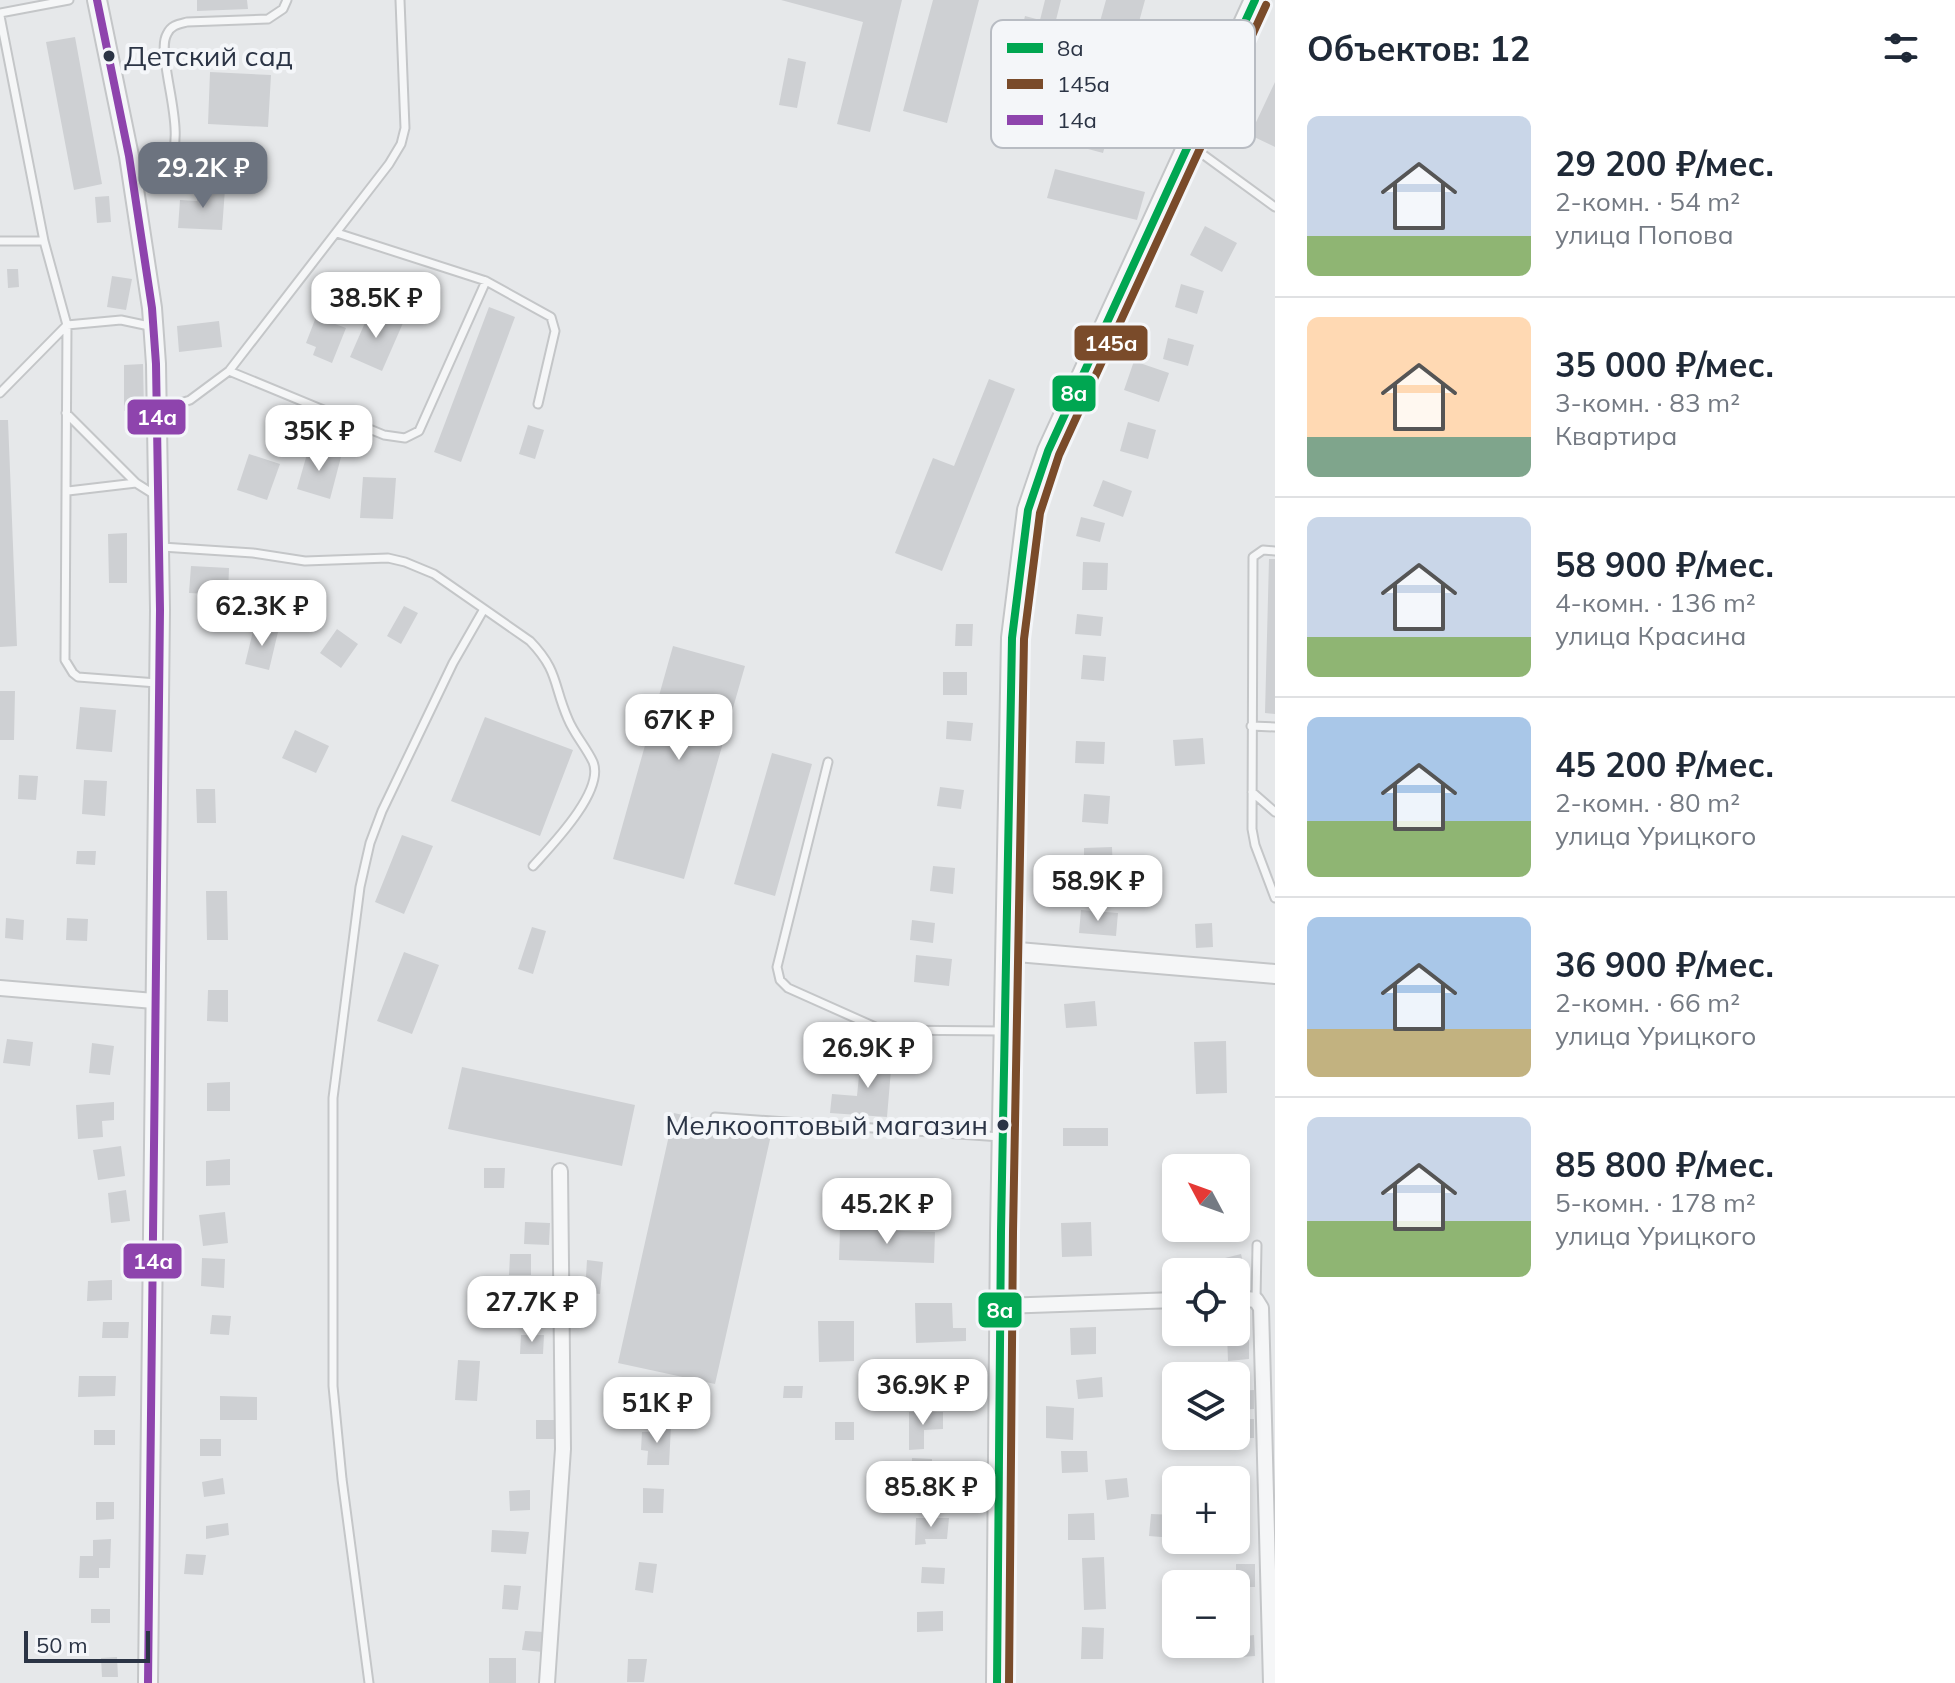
<!DOCTYPE html>
<html lang="ru">
<meta charset="utf-8">
<style>
body{margin:0;font-family:Mulish,sans-serif;background:#f2f2f3;color:#1f2937;height:100vh;display:flex;flex-direction:column;font-size:30px;white-space:nowrap}
*{box-sizing:border-box;margin:0}
p{font-size:26px;color:#747a83}
.icon{flex:none;width:44px;height:44px;fill:none;stroke:currentColor;stroke-width:2;stroke-linecap:round;stroke-linejoin:round}
.map{position:relative;flex:1;overflow:hidden}
.panel{display:flex;flex-direction:column;background:#fff;width:680px}
.panel>*{flex:none}
.needle{width:52px;rotate:311deg}
.controls{position:absolute;left:1162px;top:1154px;display:grid;gap:16px}
.controls a{display:grid;place-items:center;width:88px;height:88px;border-radius:12px;background:#fff;box-shadow:0 4px 12px #0003;font-size:40px}
.scale{position:absolute;left:24px;bottom:20px;width:126px;box-sizing:border-box;padding-left:8px;border:4px solid #2b3445;border-top:0;font-size:22px;line-height:28px;white-space:nowrap;color:#2b3445;-webkit-text-stroke:6px #f4f6f9;paint-order:stroke}
.price{position:absolute;translate:-50% -68px;padding:0 18px;border-radius:16px;background:#fff;color:#222;font-size:26px;line-height:52px;filter:drop-shadow(0 2px 4px #0008)}
.price::after{content:'';position:absolute;left:50%;top:48px;width:24px;height:18px;margin-left:-12px;background:inherit;clip-path:polygon(0 0,100% 0,50% 100%)}
.price.selected{background:#6c737f;color:#fff}
ul{padding:0;list-style:none}
li{display:flex;align-items:center;gap:24px;height:200px;padding:0 32px}
li+li{border-top:2px solid #e0e1e3}
li span{display:grid;place-items:center;flex:none;width:224px;height:160px;border-radius:12px;color:#555}
li>.icon{margin-inline-start:auto}
span .icon{width:96px;height:96px;fill:#fffc;stroke-width:1}
li b{font-size:34px}
h2{display:flex;justify-content:space-between;align-items:center;height:96px;padding:0 32px;font-size:34px}
main{display:flex;flex:1;min-height:0}
.map>svg:first-child{display:block}
</style>
<main>
<div class="map">
<svg width="1275" height="1683" viewBox="0 0 1275 1683">
<rect width="100%" height="100%" fill="#e6e8ea"/>
<!-- building -->
<path fill="#ced0d3" d="M197,0h50l1,9 -51,2z
M781,0h121l-32,132 -33,-8 26,-102z
M933,0h46l-32,123 -44,-12z
M1045,0h16l-12,48 -30,-7 6,-25 15,4z
M1106,0h39l-42,153 -82,-22 10,-36 45,13z
M75,37l27,147 -28,6 -28,-148z
M788,58l18,4 -9,46 -18,-3z
M210,72l61,3 -3,52 -60,-3z
M1275,82v65l-25,-12z
M1055,169l90,23 -8,28 -90,-22z
M197,187l28,2 -3,41 -44,-2 2,-28 17,1z
M109,196l2,26 -14,1 -2,-26z
M1205,226l32,17 -15,29 -32,-17z
M7,269h11l1,18 -11,1z
M112,276l20,3 -6,31 -19,-3z
M1181,284l23,7 -7,23 -22,-7z
M489,307l26,10 -54,145 -27,-10z
M371,309l32,14 -21,48 -32,-14z
M316,317l30,11 -14,35 -19,-8 3,-8 -10,-4z
M219,321l3,26 -43,5 -2,-26z
M1168,338l26,7 -6,21 -25,-7z
M1134,361l35,12 -10,29 -35,-12z
M143,364l1,47h-20v-46z
M989,379l26,10 -73,182 -47,-18 38,-95 21,8z
M0,420h8l9,226 -17,1z
M1128,422l28,8 -8,29 -28,-8z
M528,425l16,5 -9,29 -16,-5z
M309,447l32,10 -11,42 -33,-10z
M249,454l31,10 -13,36 -30,-10z
M363,477l33,1 -3,41 -33,-1z
M1103,480l29,11 -9,26 -30,-11z
M1081,517l24,6 -5,19 -24,-6z
M127,533v50h-18l-1,-49z
M1269,559h6v155l-10,-1z
M1083,562l25,1 -1,27h-25z
M191,566l38,2 -1,27 -39,-2z
M404,606l14,7 -17,31 -14,-8z
M1077,614l26,3 -2,19 -26,-2z
M956,624h17l-1,22h-17z
M254,627l24,5 -9,38 -24,-6z
M337,629l21,15 -17,24 -21,-15z
M673,646l72,20 -61,213 -71,-20z
M1083,655l23,2 -2,24 -23,-2z
M943,672h24v23h-24z
M0,691h15l-1,49h-14z
M80,707l36,3 -4,42 -36,-3z
M485,717l88,33 -33,86 -89,-35z
M947,721l26,2 -2,18 -25,-2z
M295,730l34,16 -13,27 -34,-15z
M1203,738l2,26 -30,2 -2,-26z
M1076,741l29,1 -1,22 -29,-1z
M772,753l40,11 -37,132 -41,-12z
M19,775l19,1 -2,24 -18,-1z
M84,780l23,1 -2,35 -23,-2z
M940,787l24,3 -3,19 -24,-3z
M196,789h19l1,34h-19z
M1084,794l26,2 -2,28 -26,-2z
M402,835l31,11 -29,68 -29,-12z
M1112,847l1,26 -29,2v-27z
M77,851h19l-1,14 -19,-1z
M933,866l22,2 -2,26 -23,-3z
M206,891h21l1,49h-21z
M1081,910l37,3 -2,23 -37,-3z
M6,918l18,2 -1,20 -18,-2z
M67,918l21,1 -1,22 -21,-1z
M912,920l23,3 -2,20 -23,-3z
M1212,923l1,24 -17,1 -1,-24z
M532,927l14,4 -13,43 -15,-5z
M404,952l35,13 -27,69 -35,-13z
M916,955l36,4 -3,27 -35,-4z
M208,990h20v32l-21,-1z
M1095,1001l2,25 -31,2 -2,-24z
M7,1039l26,3 -3,24 -27,-3z
M1226,1041l1,52 -31,1 -2,-52z
M92,1043l22,3 -4,29 -21,-2z
M861,1055l31,3 -5,59 -57,-4 2,-19 25,2z
M462,1067l173,38 -13,61 -174,-37z
M230,1082v29h-23v-28z
M114,1102v18l-12,1 1,16 -25,2 -2,-34z
M674,1113l97,22 -56,249 -97,-21z
M1063,1128h45v18h-45z
M121,1146l4,30 -27,4 -5,-30z
M230,1159v26l-24,1v-25z
M484,1168h21l-1,20h-20z
M126,1190l4,31 -19,2 -3,-30z
M225,1212l3,31 -25,3 -4,-31z
M525,1222l25,1 -1,22 -25,-1z
M1091,1222l1,34 -30,1 -1,-34z
M840,1229l95,3 -1,31 -95,-3z
M510,1254h21v21h-22z
M1241,1254l5,20 -10,3v-5h-12l-3,-13z
M202,1258l23,1 -1,29 -23,-2z
M587,1260l16,2 -3,32 -15,-2z
M112,1280v20l-25,1 1,-20z
M915,1303h37l1,25h13v13l-50,2z
M212,1315l19,1 -2,19 -19,-1z
M818,1321h36v40l-35,1z
M103,1322h26l-1,16h-26z
M1096,1327v27l-25,1 -1,-27z
M1249,1332v27l-21,2 -1,-27z
M521,1335h23l-1,19h-23z
M458,1360l22,1 -3,40 -22,-1z
M79,1376h37l-1,20 -37,1z
M1102,1377l1,20 -25,2 -2,-19z
M784,1386h19l-1,12h-19z
M1254,1390v19l-18,1v-19z
M220,1396l37,1v23h-37z
M1046,1406l28,2 -1,32 -27,-2z
M909,1412h34v17l-19,1v19l-15,1z
M1236,1419h18v19h-18z
M536,1420h22l-1,19h-21z
M835,1422h19v18h-19z
M649,1425l22,1 -2,39h-22l1,-14 -7,-1 1,-18h7z
M94,1430h21v15h-21z
M200,1439h21v17h-21z
M1061,1451h26l1,21 -26,1z
M912,1458l20,1v8h17v18l-18,1 -2,16h-18z
M223,1478l2,16 -21,3 -2,-15z
M1127,1478l2,19 -22,3 -2,-20z
M643,1488l21,1 -1,24h-20z
M530,1490v20l-20,1 -1,-20z
M96,1502h18v17l-18,1z
M1094,1513l1,27h-27v-26z
M1151,1514l25,1 -2,23 -25,-2z
M1236,1515h9v18h-9z
M916,1518h33l-2,21h-22l1,5 -11,1z
M228,1523l1,12 -23,4v-13z
M492,1530l37,2 -3,22 -35,-2z
M111,1539l-1,29h-11v10h-20l1,-22h13v-16z
M186,1554l20,1 -3,20 -19,-1z
M1104,1557l2,52 -22,1 -2,-52z
M639,1562l18,2 -4,29 -18,-3z
M1236,1564h19v23h-19z
M922,1567l23,1 -1,16 -23,-1z
M504,1585l17,1 -3,24 -16,-1z
M91,1609h19v14h-19z
M943,1611v20l-26,1v-20z
M1082,1627l22,1 -1,31h-22z
M525,1631l19,1 -1,20 -21,-2z
M1254,1635l1,21 -15,1 -1,-20z
M117,1657l1,20h-16l-1,-19z
M489,1658h27v25h-27z
M628,1659h19l-3,23h-17z"/>
<g fill="none" stroke-linecap="round" stroke-linejoin="round">
<!-- service casing -->
<g stroke="#c4c6c8" stroke-width="11">
<path id="service" d="M0,13l69,-13
M0,16l44,225 23,84 -67,68
M1190,145l85,62
M134,176l33,-5c17,-30 3,-73 -1,-105 -1,-10 -4,-23 1,-32 4,-9 12,-10 20,-12l81,-3 15,-10 4,-9
M337,233l149,48
M0,241h44
M154,327l-33,-7 -54,5 -2,335 8,13 5,4 79,6
M229,371l155,64 21,3 14,-7 67,-150 65,36 4,14 -17,73
M159,410l31,-10 39,-29 160,-207 12,-20 4,-16 -5,-128
M66,413l70,70 19,12
M68,491l68,-8
M162,547l91,6 52,8 83,-3 17,4 29,12 96,67c29,30 23,44 38,78 6,15 18,28 25,43 12,29 -42,84 -60,104
M1275,551l-12,-1 -10,7 -1,272 3,16 20,53
M1251,726l24,1
M828,762l-51,205 3,13 8,8 94,42 121,1
M1252,792l23,20
M715,1117l286,20
M1256,1300l1,-55
M369,1683l-27,-204 -9,-93v-288l27,-211 10,-44 12,-32 71,-148 31,-54"/>
</g>
<!-- minor casing -->
<g stroke="#c4c6c8" stroke-width="18">
<path id="minor" d="M0,988l154,13
M1236,1298l20,2 5,8 10,375
M1000,1306l176,-6
M547,1683l16,-234 -3,-278"/>
</g>
<!-- tertiary casing -->
<g stroke="#c4c6c8" stroke-width="22">
<path id="tertiary" d="M97,0l32,156 23,152 4,56 4,246 -12,1073
M1006,951l269,23"/>
</g>
<!-- secondary casing -->
<g stroke="#c4c6c8" stroke-width="24">
<path id="secondary" d="M997,1683l4,-451 11,-594 16,-128 20,-59 207,-451"/>
</g>
<!-- service -->
<use href="#service" stroke="#f5f6f7" stroke-width="7"/>
<!-- minor -->
<use href="#minor" stroke="#f5f6f7" stroke-width="14"/>
<!-- tertiary -->
<use href="#tertiary" stroke="#f5f6f7" stroke-width="18"/>
<!-- secondary -->
<use href="#secondary" stroke="#f8f8f8" stroke-width="20"/>
<!-- bus-1 casing -->
<g stroke="#f4f6f9" stroke-width="14">
<path id="bus-1" d="M997,1683l4,-451 11,-594 16,-128 20,-59 207,-451"/>
</g>
<!-- bus-2 casing -->
<g stroke="#f4f6f9" stroke-width="14">
<path id="bus-2" d="M1009,1683l4,-451 11,-593 16,-126 19,-58 207,-450"/>
</g>
<!-- bus-3 casing -->
<g stroke="#f4f6f9" stroke-width="14">
<path id="bus-3" d="M97,0l32,156 23,152 4,56 4,246 -12,1073"/>
</g>
<!-- bus-1 -->
<use href="#bus-1" stroke="#00a651" stroke-width="8"/>
<!-- bus-2 -->
<use href="#bus-2" stroke="#7a4b2a" stroke-width="8"/>
<!-- bus-3 -->
<use href="#bus-3" stroke="#8e44ad" stroke-width="8"/>
</g>
<!-- markers -->
<g fill="#2b3445" stroke="#f4f6f9" stroke-width="3">
<circle cx="109" cy="56" r="7"/>
<circle cx="1003" cy="1125" r="7"/>
</g>
<g text-anchor="middle" stroke-width="8" stroke-linejoin="round" paint-order="stroke">
<!-- bus labels -->
<g font-size="28" fill="#2b3445" stroke="#f4f6f9" text-anchor="start">
<text x="124" y="66">Детский сад</text>
<text x="988" y="1135" text-anchor="end">Мелкооптовый магазин</text>
</g>
</g>
<!-- legend -->
<rect x="991" y="20" width="264" height="128" rx="12" fill="#f4f6f9" stroke="#b8bcc3" stroke-width="2"/>
<rect x="1007" y="43" width="36" height="10" fill="#00a651"/>
<rect x="1007" y="79" width="36" height="10" fill="#7a4b2a"/>
<rect x="1007" y="115" width="36" height="10" fill="#8e44ad"/>
<g font-size="22" fill="#2b3445">
<text x="1057" y="56">8а</text>
<text x="1057" y="92">145а</text>
<text x="1057" y="128">14а</text>
</g>
<g stroke="#f4f6f9" stroke-width="3">
<rect x="1073" y="324" width="76" height="38" rx="8" fill="#7a4b2a"/>
<rect x="1051" y="374" width="46" height="39" rx="8" fill="#00a651"/>
<rect x="126" y="398" width="61" height="38" rx="8" fill="#8e44ad"/>
<rect x="122" y="1242" width="61" height="38" rx="8" fill="#8e44ad"/>
<rect x="977" y="1291" width="46" height="38" rx="8" fill="#00a651"/>
</g>
<g font-size="22" text-anchor="middle" font-weight="bold" fill="#fff">
<text x="1111" y="351">145а</text>
<text x="1074" y="401">8а</text>
<text x="157" y="425">14а</text>
<text x="153" y="1269">14а</text>
<text x="1000" y="1318">8а</text>
</g>
</svg>
<div class="controls">
<a><svg class="needle" viewBox="-14 -14 28 28"><path d="M0-13l5 13h-10z" fill="#e53935"/><path d="M0 13l5-13h-10z" fill="#747a83"/></svg></a>
<a><svg class="icon" aria-label="locate" viewBox="0 0 24 24"><circle cx="12" cy="12" r="6"/><path d="M12 2v4M12 18v4M2 12h4M18 12h4"/></svg></a>
<a><svg class="icon" aria-label="layers" viewBox="0 0 24 24"><path d="M12 4l9 5-9 5-9-5zM3 14l9 5 9-5"/></svg></a>
<a>+</a>
<a>−</a>
</div>
<div class="scale">50 m</div>
<b class="price selected" style="left:203px;top:210px">29.2K ₽</b>
<b class="price" style="left:376px;top:340px">38.5K ₽</b>
<b class="price" style="left:319px;top:473px">35K ₽</b>
<b class="price" style="left:262px;top:648px">62.3K ₽</b>
<b class="price" style="left:679px;top:762px">67K ₽</b>
<b class="price" style="left:1098px;top:923px">58.9K ₽</b>
<b class="price" style="left:868px;top:1090px">26.9K ₽</b>
<b class="price" style="left:887px;top:1246px">45.2K ₽</b>
<b class="price" style="left:532px;top:1344px">27.7K ₽</b>
<b class="price" style="left:923px;top:1427px">36.9K ₽</b>
<b class="price" style="left:657px;top:1445px">51K ₽</b>
<b class="price" style="left:931px;top:1529px">85.8K ₽</b>
</div>
<section class="panel">
<h2>Объектов: 12<svg class="icon" aria-label="filters" viewBox="0 0 24 24"><path d="M4 7h16M4 17h16"/><circle cx="9" cy="7" r="2"/><circle cx="15" cy="17" r="2"/></svg></h2>
<ul>
<li><span style="background:linear-gradient(#c9d6e8 75%,#8fb573 0)"><svg class="icon" aria-label="home" viewBox="0 0 24 24"><path d="M3 11l9-7 9 7M6 9v11h12V9"/></svg></span><div><b>29 200 ₽/мес.</b><p>2-комн. · 54 m²</p><p>улица Попова</p></div></li>
<li><span style="background:linear-gradient(#ffd9b3 75%,#7fa58c 0)"><svg class="icon" aria-label="home" viewBox="0 0 24 24"><path d="M3 11l9-7 9 7M6 9v11h12V9"/></svg></span><div><b>35 000 ₽/мес.</b><p>3-комн. · 83 m²</p><p>Квартира</p></div></li>
<li><span style="background:linear-gradient(#c9d6e8 75%,#8fb573 0)"><svg class="icon" aria-label="home" viewBox="0 0 24 24"><path d="M3 11l9-7 9 7M6 9v11h12V9"/></svg></span><div><b>58 900 ₽/мес.</b><p>4-комн. · 136 m²</p><p>улица Красина</p></div></li>
<li><span style="background:linear-gradient(#a9c7e8 65%,#8fb573 0)"><svg class="icon" aria-label="home" viewBox="0 0 24 24"><path d="M3 11l9-7 9 7M6 9v11h12V9"/></svg></span><div><b>45 200 ₽/мес.</b><p>2-комн. · 80 m²</p><p>улица Урицкого</p></div></li>
<li><span style="background:linear-gradient(#a9c7e8 70%,#c2b280 0)"><svg class="icon" aria-label="home" viewBox="0 0 24 24"><path d="M3 11l9-7 9 7M6 9v11h12V9"/></svg></span><div><b>36 900 ₽/мес.</b><p>2-комн. · 66 m²</p><p>улица Урицкого</p></div></li>
<li><span style="background:linear-gradient(#c9d6e8 65%,#8fb573 0)"><svg class="icon" aria-label="home" viewBox="0 0 24 24"><path d="M3 11l9-7 9 7M6 9v11h12V9"/></svg></span><div><b>85 800 ₽/мес.</b><p>5-комн. · 178 m²</p><p>улица Урицкого</p></div></li>
</ul>
</section>
</main>
